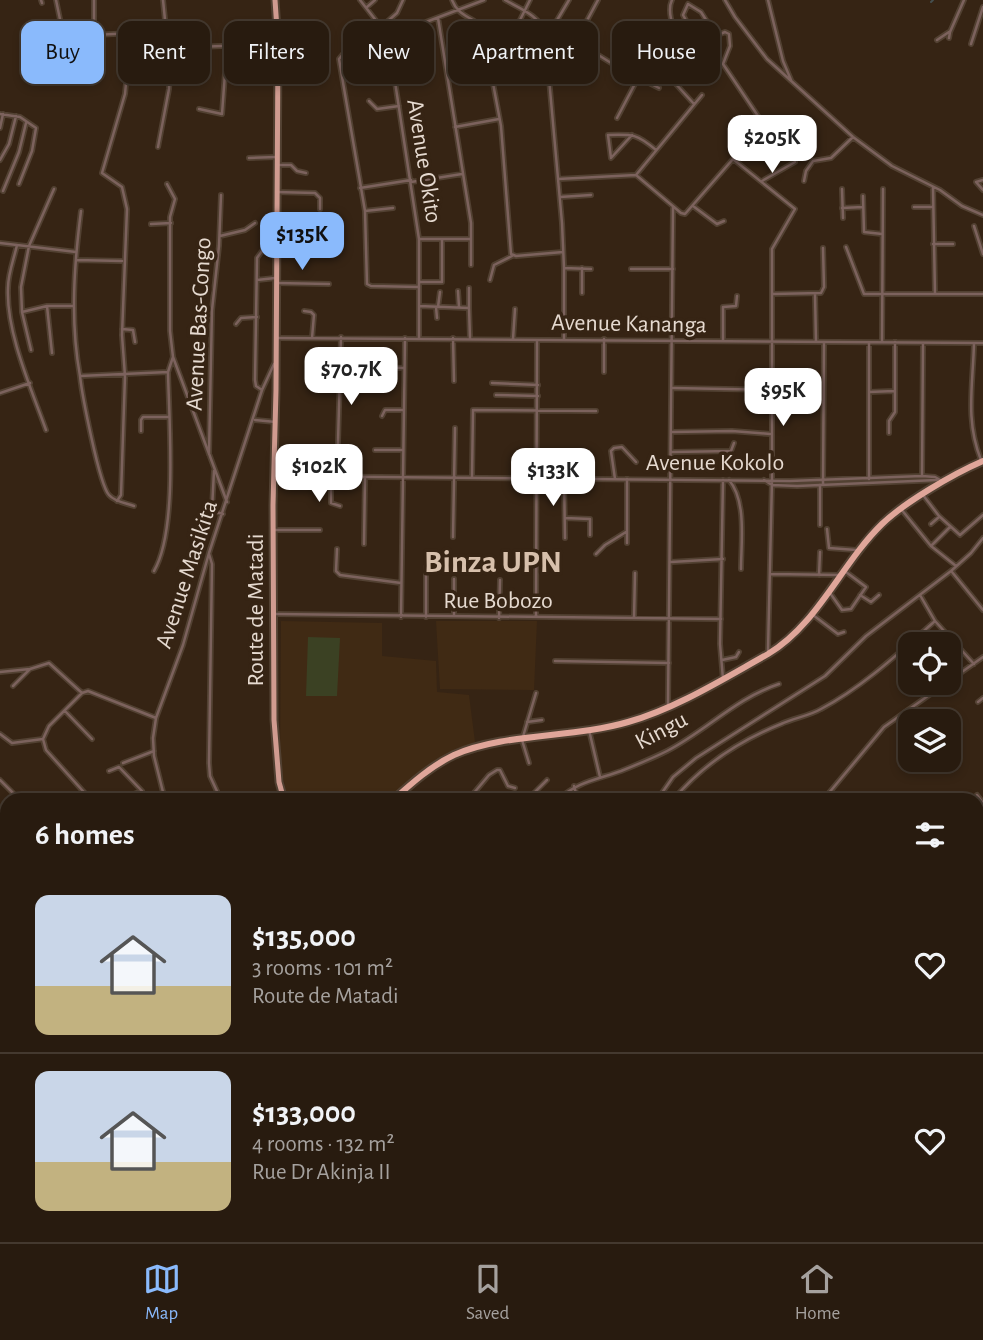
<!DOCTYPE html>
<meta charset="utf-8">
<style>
body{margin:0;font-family:"Alegreya Sans",sans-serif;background:#34281d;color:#f1f3f6;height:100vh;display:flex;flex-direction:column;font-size:26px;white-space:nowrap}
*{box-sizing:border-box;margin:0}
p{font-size:23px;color:#a5a19e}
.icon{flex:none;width:38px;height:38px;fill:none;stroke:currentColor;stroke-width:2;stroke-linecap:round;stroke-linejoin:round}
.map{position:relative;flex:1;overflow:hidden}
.details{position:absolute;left:0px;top:793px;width:984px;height:450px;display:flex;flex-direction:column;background:#281b0f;border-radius:21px 21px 0 0;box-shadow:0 4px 10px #0003,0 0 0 2px #44392f}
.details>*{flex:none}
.hud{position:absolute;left:21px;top:21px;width:942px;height:63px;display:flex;gap:14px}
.tools{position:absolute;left:898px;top:632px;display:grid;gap:14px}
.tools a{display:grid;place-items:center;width:63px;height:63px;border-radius:14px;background:#281b0f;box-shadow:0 4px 10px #0003,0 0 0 2px #44392f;font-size:35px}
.price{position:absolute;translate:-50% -60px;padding:0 16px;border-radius:14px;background:#fff;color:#222;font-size:23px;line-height:46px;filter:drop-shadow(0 2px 4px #0008)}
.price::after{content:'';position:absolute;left:50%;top:42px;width:21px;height:16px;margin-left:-10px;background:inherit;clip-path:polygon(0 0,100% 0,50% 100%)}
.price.selected{background:#8abafc;color:#111}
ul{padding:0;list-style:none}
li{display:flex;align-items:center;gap:21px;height:175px;padding:0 35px}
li+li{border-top:2px solid #44392f}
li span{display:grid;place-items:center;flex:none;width:196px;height:140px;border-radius:14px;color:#555}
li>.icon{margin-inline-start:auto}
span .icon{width:84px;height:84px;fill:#fffc;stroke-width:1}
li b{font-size:30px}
h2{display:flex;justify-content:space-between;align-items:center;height:84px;padding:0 35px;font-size:30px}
.pill{padding:0 24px;border-radius:14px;background:#281b0f;box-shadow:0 4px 10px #0003,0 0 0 2px #44392f;font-size:24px;line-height:63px}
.pill.selected{background:#8abafc;color:#111}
.menu{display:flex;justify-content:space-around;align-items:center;height:98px;border-top:2px solid #44392f;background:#281b0f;font-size:19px;color:#a5a19e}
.menu a{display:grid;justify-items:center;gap:4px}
.menu .selected{color:#8abafc}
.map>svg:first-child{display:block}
</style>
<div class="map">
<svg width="983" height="1242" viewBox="0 0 983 1242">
<rect width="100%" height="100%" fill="#362414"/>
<!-- built -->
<path fill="#402a14" d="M281,621l101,2v33l54,5 1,31 32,3 6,47 -23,10 -25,15 -37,33h-102l-8,-37z
M436,621h101l-3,69 -94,-1z"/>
<!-- green -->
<path fill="#3b4123" d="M308,637l32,1 -3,58h-31z"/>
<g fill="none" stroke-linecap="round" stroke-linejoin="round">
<!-- stream -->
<path stroke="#454f4f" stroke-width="2" d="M931,2l2,-2
M976,946l7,-2"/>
<!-- minor casing -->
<g stroke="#524132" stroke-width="6">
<path id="minor" d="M41,0l1,3
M56,0l11,53 -13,3 5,24
M360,0l28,36 31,203v99
M452,0c8,21 27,15 32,35l17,91 10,128 5,2 47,-4
M505,0c14,8 36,16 40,34l17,189 2,45v71
M672,0c-7,14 6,42 16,54
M725,0l10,17 32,42 86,78 39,29 48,24 22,16 21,9
M768,0l15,61 8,19
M367,7l8,-7
M438,18l33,205v42
M542,24l16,6 58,36 43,22
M381,27l16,-14 6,-13
M553,27l16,-27
M166,32l21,-1
M513,34l17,-34
M94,35l39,-2
M949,38l1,-6 14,-32
M937,40l12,-8
M576,41l22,-41
M971,44l12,-37
M623,69l16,-26 -6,-6
M524,75l25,-1
M87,78l7,-43v-35
M674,82l20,22
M369,101l8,8 22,-3
M199,109l23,5 5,-68
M0,114l20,3 16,11 -4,23 -13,33
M617,118l21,-40
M455,127l44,-8
M0,128l3,-14
M632,135l-21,23 -3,-23c25,-1 29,-1 48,15
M158,147l11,-58 1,-20 -7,-69
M249,158l27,-1
M733,159l62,50 -23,40v231l-4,171
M0,160l9,-16 7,-28
M280,165h11l6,6 9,2
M636,175l66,-80
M558,179l78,-4 45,38 4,1 62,-71 15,-21 -39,-58 7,-18 -1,-12 -4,-2 -12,5 -5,-14 -7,-11 -13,-8 -5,11 5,9
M983,180l-7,2 7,8
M762,181l33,-19
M804,181l2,-10 7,-10 18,-3 22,-21
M411,182l51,-8
M933,187l2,107
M360,188l51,-8
M842,189l1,29
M3,191l16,-39 7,-29
M276,192l39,1 5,5v11
M863,196l1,36 18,2
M560,197l31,-2
M693,206l24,18 7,-3
M914,207h18
M842,208l21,-1
M81,211c-7,55 -11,110 -1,165l88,-4 5,-15 -3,-26v-114l5,-18 -8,-15
M365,211l28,-3
M151,224l20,-1
M974,226l9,28
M278,229h32
M220,236l25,-6 10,-7
M419,239h52
M0,243l76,9
M933,244h20
M17,245c-3,14 -9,28 -9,43 -2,44 23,100 38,142
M846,247l18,47h119
M276,248l49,1
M76,260l46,1
M564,268l27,1
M631,269h42
M257,280l18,-2
M490,280l4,-15 18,-9
M419,282h23v-43
M276,283l53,1
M419,287l-48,-1 -4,-2 -2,-73 -26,-152 5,-6 140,-53
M458,291l1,16
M582,293v-25
M772,294l49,-1 3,-6 -1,-39
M815,294l1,48
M47,306l5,47
M419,306l50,2 1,30
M436,307l1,11
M438,307l2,-15
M469,308v-20
M304,311l7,1 3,3 -2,23
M22,312l25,-6h27
M236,324l5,-6 16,-1
M122,329l11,1 2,12
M276,338l707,5
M453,338l1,43
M513,339l2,-30
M723,341v-34l13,-1 1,-10
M882,342l1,-153
M869,343v136
M974,343c-1,42 -9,77 7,117
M31,350l-9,-38 -1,-25 8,-41 25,-57
M173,357l54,145
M379,367l24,1
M604,372v-33
M80,376c2,18 19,108 29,119 6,7 17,8 25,11
M492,383l46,2
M673,388l98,2
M262,390l-6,-4 -1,-6 2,-122 5,-7 12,1
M869,392l25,-1
M0,393l30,-10
M496,395l42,1
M382,416l3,-6h19
M255,420l21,2
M141,431v-11l2,-3h25
M672,432l60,-1 38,3
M889,433v-12l6,-9v-70
M375,450h28
M672,452l59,-1 3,-8
M209,454l3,-144 7,-64 2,-51
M214,471l-2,38 1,2 10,3
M275,476l515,5 132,-5 13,1 7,4
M922,476l1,-133
M331,477v26l9,3
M337,477l4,-140
M472,477l1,-67 123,1
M564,478l1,60
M615,479l-4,-28 3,-3 8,-1 14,15
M729,480c18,21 12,63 12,89
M764,480l8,5 25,1 140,-6
M823,485l1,-142
M923,495l16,21 21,19 23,-20
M117,501l4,-6 4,-119 -3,-41 5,-126 -5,-22 -20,-14 23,-79 2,-21 3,-5 12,-5 7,-12 19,-3 110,-4
M901,509l30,37 25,20
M565,518l25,1v16
M931,524l8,-7
M820,525v-40
M827,529l2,19 27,2
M274,530h46
M453,537l2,-109
M627,543v-64
M364,544l1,-67
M931,546l19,-19
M337,549l-1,22 4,4 61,8
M209,554l3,10 -3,199 1,13 11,24
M596,554l9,-9 21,-13
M671,562l52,-3
M154,571c24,-41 15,-150 14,-199
M952,572l31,38
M771,574l69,1
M819,575l1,-23
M830,593l12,17 9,-1 15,-22 -20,-15
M860,595l11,7 8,-7
M920,595l15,26 39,43
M275,614l446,5
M813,615l25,19 6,-2
M454,616v-37
M401,617l4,-279
M426,617v-50
M536,617l1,-276
M499,618l1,-38
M634,618l1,-45
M722,660l14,-3 3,-5
M555,661l114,2
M0,672l30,-3 19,-6 33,30
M723,679l-3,-35 3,-164
M13,686l17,-17
M978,702l5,-4
M668,706l5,-499
M65,711l27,28
M527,722l15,-2
M589,730l11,47
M0,734l12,9 31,-4
M123,763l31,-12
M529,763l-7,-23 14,-47
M109,771l10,-4 23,24 -25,9
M0,780l20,20
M574,786l4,14
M977,795l6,8
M91,800l-45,-50 -3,-11 6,-13 33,-33 6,-2 68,27
M165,800l-11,-44 -1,-18 3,-20 27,-73 26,-92 53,-163 12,-26
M275,800l8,-6
M468,800l21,-25 8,-5h3l8,16 7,2
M527,800l20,-20
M558,800c18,-18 41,-21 63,-29 15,-6 32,-13 46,-20 39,-20 69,-53 112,-67
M657,800l16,-23 23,-19 129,-82 41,-40 85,-65 20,-18 12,-15
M673,800c29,-35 66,-59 108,-76 13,-6 28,-8 40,-15 42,-22 79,-57 114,-88
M823,800l61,-73 99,-70
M0,872l7,6
M0,919l7,6
M0,966l7,4
M0,994l7,-5
M976,998l6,-5
M976,1034l7,-4
M976,1044l7,12
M0,1085l7,-7
M976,1109l7,-3
M0,1139l7,7
M976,1144l6,12
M0,1148l7,-6
M976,1164l7,-9
M0,1205l7,-6
M976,1227l7,-8
M77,1236l5,6
M264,1236l7,6
M471,1236l3,6
M502,1236l5,6
M597,1236l7,6
M635,1236l9,6
M716,1236l9,6
M23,1242l7,-6
M86,1242l7,-6
M150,1242l7,-6
M208,1242l1,-6
M330,1242l55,-6
M448,1242l7,-6
M680,1242l4,-6
M811,1242l5,-6
M842,1242l6,-6
M874,1242l8,-6
M912,1242l4,-6
M963,1242l6,-6"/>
</g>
<!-- primary casing -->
<g stroke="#524132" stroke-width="9">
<path id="primary" d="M275,0l3,44 -2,346 -3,115 1,215 5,62 5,18"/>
</g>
<!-- trunk casing -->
<g stroke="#524132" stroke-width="10">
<path id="trunk" d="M393,800c19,-17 38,-34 61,-45 49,-22 120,-17 174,-33 49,-14 95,-43 140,-68 50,-30 73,-90 114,-130 23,-22 71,-50 101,-63
M544,1236l6,6"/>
</g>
<!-- minor -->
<use href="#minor" stroke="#7c625d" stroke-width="2.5"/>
<!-- primary -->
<use href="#primary" stroke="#d09b90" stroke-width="5"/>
<!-- trunk -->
<use href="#trunk" stroke="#e0a69a" stroke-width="6"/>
</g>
<g text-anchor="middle" stroke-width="7" stroke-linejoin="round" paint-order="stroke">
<!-- street labels -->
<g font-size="24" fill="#e6dad0" stroke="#362414">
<text transform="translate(425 161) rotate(81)" y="8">Avenue Okito</text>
<text transform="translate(629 323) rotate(1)" y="8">Avenue Kananga</text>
<text transform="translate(198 324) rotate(-87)" y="8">Avenue Bas-Congo</text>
<text x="715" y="470">Avenue Kokolo</text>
<text transform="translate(186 574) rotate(-72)" y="8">Avenue Masikita</text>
<text x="498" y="608">Rue Bobozo</text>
<text transform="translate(255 610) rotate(-90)" y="8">Route de Matadi</text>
<text transform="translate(661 730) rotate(-28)" y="8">Kingu</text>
</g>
<!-- district labels -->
<g font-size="32" font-weight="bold" fill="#d7c0ac" stroke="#362414">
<text x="493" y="572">Binza UPN</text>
</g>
</g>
</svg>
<div class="tools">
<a><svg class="icon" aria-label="locate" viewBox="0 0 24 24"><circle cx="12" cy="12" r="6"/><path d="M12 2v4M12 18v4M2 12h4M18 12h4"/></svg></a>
<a><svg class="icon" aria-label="layers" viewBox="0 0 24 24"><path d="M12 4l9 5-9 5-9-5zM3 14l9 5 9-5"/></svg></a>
</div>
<b class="price" style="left:772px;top:175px">$205K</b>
<b class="price selected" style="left:302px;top:272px">$135K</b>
<b class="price" style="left:351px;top:407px">$70.7K</b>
<b class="price" style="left:783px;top:428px">$95K</b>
<b class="price" style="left:319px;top:504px">$102K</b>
<b class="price" style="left:553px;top:508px">$133K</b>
<div class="hud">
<a class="pill selected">Buy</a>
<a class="pill">Rent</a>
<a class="pill">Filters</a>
<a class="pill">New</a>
<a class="pill">Apartment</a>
<a class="pill">House</a>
</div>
<section class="details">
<h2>6 homes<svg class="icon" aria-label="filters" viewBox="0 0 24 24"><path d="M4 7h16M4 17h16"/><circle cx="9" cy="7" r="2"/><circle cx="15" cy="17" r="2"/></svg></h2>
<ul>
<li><span style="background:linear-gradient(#c9d6e8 65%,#c2b280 0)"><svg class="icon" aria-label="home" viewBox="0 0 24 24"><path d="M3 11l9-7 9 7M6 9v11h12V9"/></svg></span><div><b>$135,000</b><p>3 rooms · 101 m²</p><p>Route de Matadi</p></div><svg class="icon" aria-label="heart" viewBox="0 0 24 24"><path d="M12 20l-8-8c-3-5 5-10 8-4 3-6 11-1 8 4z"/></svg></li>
<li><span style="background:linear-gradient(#c9d6e8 65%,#c2b280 0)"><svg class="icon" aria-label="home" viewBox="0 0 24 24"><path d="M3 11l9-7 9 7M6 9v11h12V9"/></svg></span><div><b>$133,000</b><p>4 rooms · 132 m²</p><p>Rue Dr Akinja II</p></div><svg class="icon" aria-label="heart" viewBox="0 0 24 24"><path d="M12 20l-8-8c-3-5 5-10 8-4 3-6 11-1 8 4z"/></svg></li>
</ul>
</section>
</div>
<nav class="menu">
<a class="selected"><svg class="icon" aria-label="map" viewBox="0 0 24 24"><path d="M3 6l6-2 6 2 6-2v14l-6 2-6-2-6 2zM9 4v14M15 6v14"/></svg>Map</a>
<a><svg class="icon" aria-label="saved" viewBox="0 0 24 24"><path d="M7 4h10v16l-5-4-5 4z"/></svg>Saved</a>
<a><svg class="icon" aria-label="home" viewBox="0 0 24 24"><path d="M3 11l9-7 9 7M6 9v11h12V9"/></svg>Home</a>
</nav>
